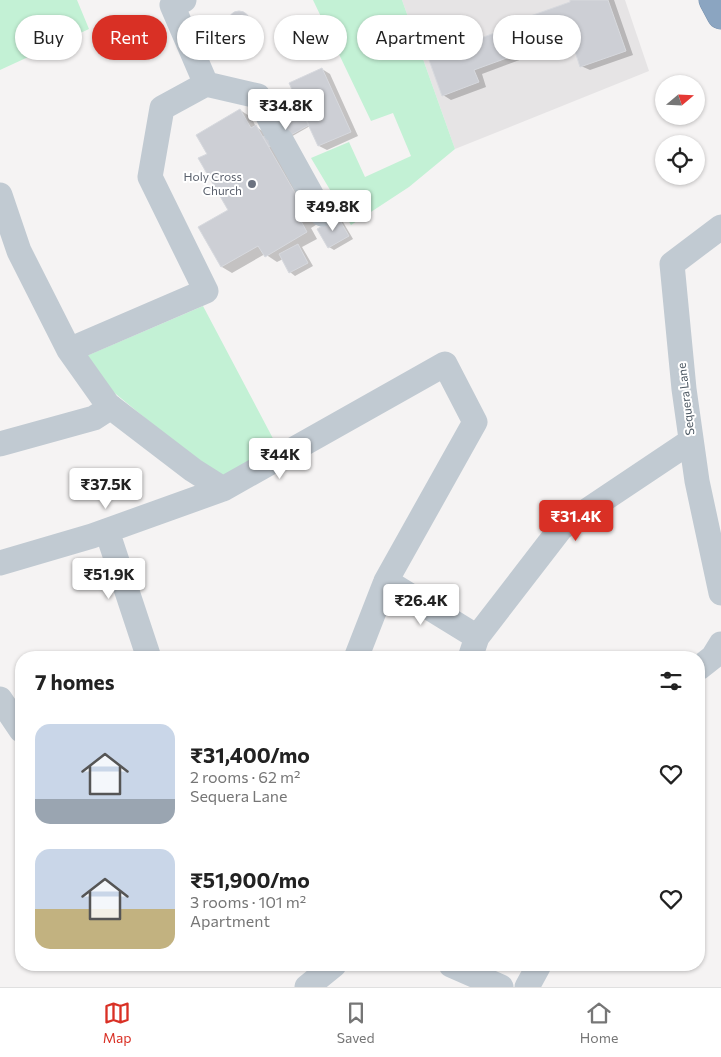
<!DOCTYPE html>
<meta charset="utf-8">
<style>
body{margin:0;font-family:Commissioner,sans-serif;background:#f6f6f6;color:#222;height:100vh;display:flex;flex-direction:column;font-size:19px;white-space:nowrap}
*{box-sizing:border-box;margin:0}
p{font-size:16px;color:#767676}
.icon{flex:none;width:28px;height:28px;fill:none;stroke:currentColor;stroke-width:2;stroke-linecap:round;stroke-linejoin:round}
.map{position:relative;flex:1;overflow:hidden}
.drawer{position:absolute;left:15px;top:651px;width:690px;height:320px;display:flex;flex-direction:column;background:#fff;border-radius:20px;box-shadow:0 1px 4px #0004}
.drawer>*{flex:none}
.top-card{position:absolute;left:15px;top:15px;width:691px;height:45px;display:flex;gap:10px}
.needle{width:32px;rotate:71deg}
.fabs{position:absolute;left:655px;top:75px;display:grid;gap:10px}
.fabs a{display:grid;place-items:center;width:50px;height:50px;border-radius:50%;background:#fff;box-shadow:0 1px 4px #0004;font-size:25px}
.price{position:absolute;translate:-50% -42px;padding:0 11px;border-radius:5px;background:#fff;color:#222;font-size:16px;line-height:32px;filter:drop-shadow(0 1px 2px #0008)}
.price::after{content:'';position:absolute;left:50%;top:30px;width:15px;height:11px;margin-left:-8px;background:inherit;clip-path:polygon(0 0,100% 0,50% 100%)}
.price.selected{background:#d93025;color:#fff}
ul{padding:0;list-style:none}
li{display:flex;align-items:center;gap:15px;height:125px;padding:0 20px}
li span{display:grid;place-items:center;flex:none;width:140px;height:100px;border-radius:15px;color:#555}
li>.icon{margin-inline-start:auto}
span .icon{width:60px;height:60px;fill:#fffc;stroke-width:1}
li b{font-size:21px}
h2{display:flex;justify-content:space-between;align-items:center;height:60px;padding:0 20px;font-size:21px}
.tag{padding:0 18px;border-radius:22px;background:#fff;box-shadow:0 1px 4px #0004;font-size:18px;line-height:45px}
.tag.selected{background:#d93025;color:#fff}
.tab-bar{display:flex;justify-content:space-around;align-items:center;height:70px;border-top:1px solid #e0e0e0;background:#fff;font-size:14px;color:#767676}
.tab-bar a{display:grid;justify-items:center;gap:2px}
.tab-bar .selected{color:#d93025}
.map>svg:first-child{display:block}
</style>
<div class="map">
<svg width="721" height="987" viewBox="0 0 721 987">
<rect width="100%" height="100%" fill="#f5f3f3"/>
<!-- education -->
<path fill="#e6e4e5" d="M402,0h223l24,71 -194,78z"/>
<!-- green -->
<path fill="#c3f1d5" d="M0,0h77l12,29 -89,41z
M313,0h89l53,149 -46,38 -58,38 -40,-67 38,-16 16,35 46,-21 -18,-43 -22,8z
M203,306l75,142 -54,35 -130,-107 -10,-19z"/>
<!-- shadow -->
<path fill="#0003" d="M571,0h43l19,55 -43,15 -9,-4 -7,-22 -34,13 -8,-5 1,3 -51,19 4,13 -35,13 -8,-5 15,-57 9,7 49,-18 8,5 48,-30z
M241,12l13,8 1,8 -4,7 -8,1 -13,-8 -1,-8 4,-7z
M322,69l8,5 28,62 -31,14 -8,-4 -9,-20 -35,20 44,77 -8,5 6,11 -15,8 11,19 -18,10 -5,-4 -7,-13 -6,3 -12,-8 -33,19 -10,-6 8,-57 -22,-56 32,-44 11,7 5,10 13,8 36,-20z
M338,219l5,3 10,17 -19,11 -5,-3z"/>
<!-- building -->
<path fill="#cdcfd5" stroke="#d7d9de" d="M570,0h38l18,51 -46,16 -9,-28 -40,14 -12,-33 51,-18z
M228 22a11 11 0 1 1 22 0a11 11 0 1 1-22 0Z
M516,25l10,26 -52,19 5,12 -37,14 -17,-47 33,-13 4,9z
M322,68l29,64 -33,14 -29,-63z
M240,109l11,19 5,-3 53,92 -8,4 6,11 -42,25 -7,-11 -37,21 -23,-40 30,-17 -30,-52 9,-4 -11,-19z
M304,115l5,10 -40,22 -6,-10z
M338,217l11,19 -21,12 -11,-19z
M298,244l10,19 -19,10 -10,-19z"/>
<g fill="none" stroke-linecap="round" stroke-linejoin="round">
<!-- highway casing -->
<g stroke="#7690ad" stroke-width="29">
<path id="highway" d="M713,0l8,15"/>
</g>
<!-- minor -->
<path stroke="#c1cad2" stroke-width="25" d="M184,0l-12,5 34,79 52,12 17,34
M281,140l41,74
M0,195l19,56 50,99 39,55 85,65 30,19 222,-125 30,58 -89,159 -30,77
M721,227l-49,37 12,125 13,92 24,112
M69,350l137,-59 -56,-114 12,-69 44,-24
M0,444l94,-26 17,-11
M107,531l42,127
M0,563l92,-27 131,-47
M386,581l91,56
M470,658l7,-21 84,-109 130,-87
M699,668l14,-11 8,-13
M0,699l21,31
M451,965l50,22
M307,987l27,-22
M527,987l12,-22"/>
<!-- highway -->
<use href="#highway" stroke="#8ba5c1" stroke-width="28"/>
</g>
<!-- markers -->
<circle fill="#6b7280" stroke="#fff" stroke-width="2" cx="252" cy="184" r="5"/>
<g text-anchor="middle" stroke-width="4" stroke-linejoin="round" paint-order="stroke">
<!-- worship labels -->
<g font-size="12" fill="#5b616d" stroke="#fff" text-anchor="end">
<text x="242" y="181">Holy Cross<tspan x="242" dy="14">Church</tspan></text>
</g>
<!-- street labels -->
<g font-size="12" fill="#4a5661" stroke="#fff">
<text transform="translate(686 399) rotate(-97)" y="4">Sequera Lane</text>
</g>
</g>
</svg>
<div class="fabs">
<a><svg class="needle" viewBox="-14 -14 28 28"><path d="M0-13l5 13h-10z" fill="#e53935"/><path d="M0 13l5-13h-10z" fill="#767676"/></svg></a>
<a><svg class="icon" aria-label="locate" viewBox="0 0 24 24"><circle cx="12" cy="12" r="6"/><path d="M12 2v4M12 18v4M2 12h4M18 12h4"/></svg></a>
</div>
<b class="price" style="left:286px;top:131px">₹34.8K</b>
<b class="price" style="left:333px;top:232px">₹49.8K</b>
<b class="price" style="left:280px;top:480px">₹44K</b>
<b class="price" style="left:106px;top:510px">₹37.5K</b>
<b class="price selected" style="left:576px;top:542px">₹31.4K</b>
<b class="price" style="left:109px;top:600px">₹51.9K</b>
<b class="price" style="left:421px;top:626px">₹26.4K</b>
<div class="top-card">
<a class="tag">Buy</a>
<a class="tag selected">Rent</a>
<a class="tag">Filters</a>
<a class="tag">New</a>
<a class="tag">Apartment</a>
<a class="tag">House</a>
</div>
<section class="drawer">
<h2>7 homes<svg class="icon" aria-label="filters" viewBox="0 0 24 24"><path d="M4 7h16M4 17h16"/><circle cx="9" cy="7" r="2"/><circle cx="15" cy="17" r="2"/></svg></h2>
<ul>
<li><span style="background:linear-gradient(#c9d6e8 75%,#9aa5b1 0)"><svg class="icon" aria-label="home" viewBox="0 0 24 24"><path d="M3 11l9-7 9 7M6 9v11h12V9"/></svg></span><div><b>₹31,400/mo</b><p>2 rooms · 62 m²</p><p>Sequera Lane</p></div><svg class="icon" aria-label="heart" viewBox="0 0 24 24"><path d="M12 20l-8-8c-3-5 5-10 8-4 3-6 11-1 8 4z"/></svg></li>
<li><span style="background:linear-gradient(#c9d6e8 60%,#c2b280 0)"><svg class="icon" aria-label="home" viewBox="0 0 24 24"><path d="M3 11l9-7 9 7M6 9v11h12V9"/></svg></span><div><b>₹51,900/mo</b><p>3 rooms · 101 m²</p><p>Apartment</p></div><svg class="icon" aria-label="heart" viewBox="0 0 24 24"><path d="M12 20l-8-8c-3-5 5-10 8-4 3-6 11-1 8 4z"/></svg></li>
</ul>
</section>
</div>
<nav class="tab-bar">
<a class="selected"><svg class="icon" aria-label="map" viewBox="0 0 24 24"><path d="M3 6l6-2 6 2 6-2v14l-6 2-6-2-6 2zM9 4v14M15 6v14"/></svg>Map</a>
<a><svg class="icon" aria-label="saved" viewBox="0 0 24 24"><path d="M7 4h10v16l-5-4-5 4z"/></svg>Saved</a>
<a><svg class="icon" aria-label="home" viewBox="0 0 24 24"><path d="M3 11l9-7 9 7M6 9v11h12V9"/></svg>Home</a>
</nav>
